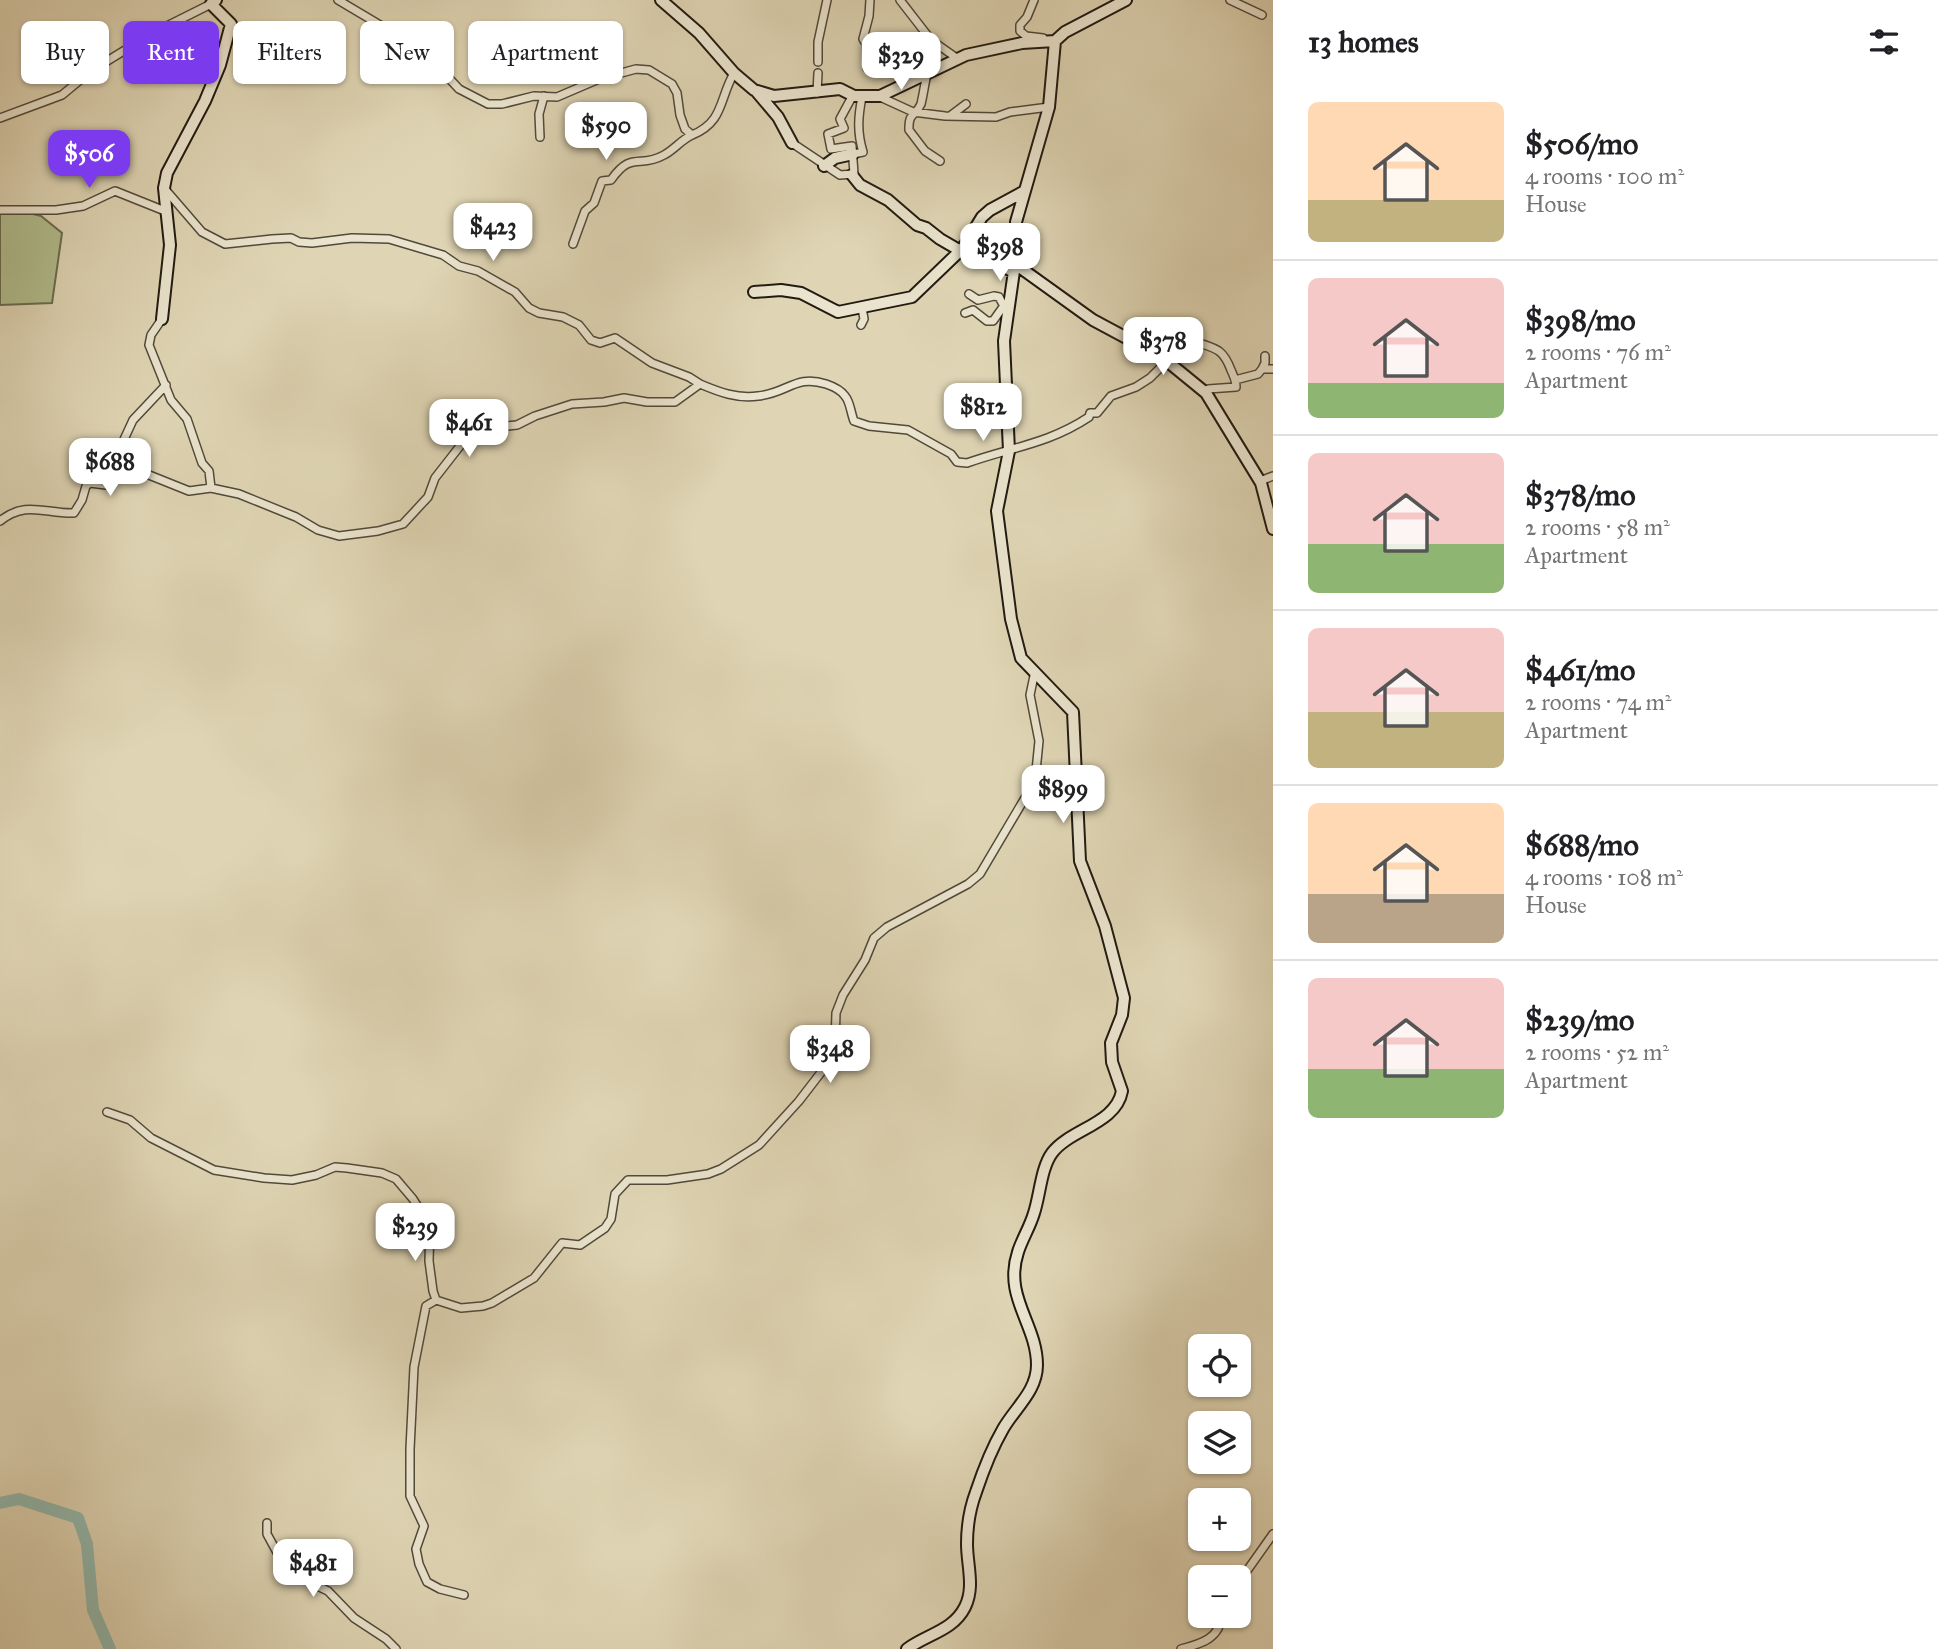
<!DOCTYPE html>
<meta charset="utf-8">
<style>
body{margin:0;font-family:"IM FELL Great Primer",serif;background:#f2f2f2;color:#202124;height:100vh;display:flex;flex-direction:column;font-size:26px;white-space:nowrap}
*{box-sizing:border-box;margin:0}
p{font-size:23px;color:#757577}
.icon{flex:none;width:38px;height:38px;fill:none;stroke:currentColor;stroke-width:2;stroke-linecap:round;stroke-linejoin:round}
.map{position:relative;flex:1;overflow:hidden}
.sheet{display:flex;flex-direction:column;background:#fff;width:665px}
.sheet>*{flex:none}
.top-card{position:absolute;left:21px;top:21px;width:665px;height:63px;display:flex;gap:14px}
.tools{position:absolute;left:1188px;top:1334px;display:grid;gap:14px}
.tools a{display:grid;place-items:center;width:63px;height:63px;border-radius:10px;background:#fff;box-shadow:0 2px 5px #0004;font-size:35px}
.price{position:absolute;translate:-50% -60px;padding:0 16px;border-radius:14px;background:#fff;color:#222;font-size:23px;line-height:46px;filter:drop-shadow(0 2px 4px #0008)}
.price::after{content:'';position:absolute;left:50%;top:42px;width:21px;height:16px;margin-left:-10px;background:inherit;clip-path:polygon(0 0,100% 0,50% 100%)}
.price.selected{background:#7c3aed;color:#fff}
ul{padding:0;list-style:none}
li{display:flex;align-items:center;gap:21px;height:175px;padding:0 35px}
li+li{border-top:2px solid #e0e0e0}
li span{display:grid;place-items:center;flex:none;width:196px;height:140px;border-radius:10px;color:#555}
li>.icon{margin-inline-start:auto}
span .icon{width:84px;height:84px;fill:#fffc;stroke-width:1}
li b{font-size:30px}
h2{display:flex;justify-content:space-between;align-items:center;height:84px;padding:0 35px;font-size:30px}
.tag{padding:0 24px;border-radius:10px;background:#fff;box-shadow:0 2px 5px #0004;font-size:24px;line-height:63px}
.tag.selected{background:#7c3aed;color:#fff}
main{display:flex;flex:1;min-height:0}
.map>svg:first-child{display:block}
</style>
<main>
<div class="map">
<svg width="1273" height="1649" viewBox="0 0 1273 1649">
<rect width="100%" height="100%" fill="#dfd5b4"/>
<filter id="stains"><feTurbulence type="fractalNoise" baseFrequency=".00286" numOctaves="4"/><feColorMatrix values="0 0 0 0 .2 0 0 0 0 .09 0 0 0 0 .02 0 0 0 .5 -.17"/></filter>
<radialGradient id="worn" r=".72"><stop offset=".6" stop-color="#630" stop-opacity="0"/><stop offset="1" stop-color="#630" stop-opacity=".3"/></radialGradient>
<!-- green -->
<path fill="#b1bd8e" stroke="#6a6c50" stroke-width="2" d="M21,211l20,5 21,17 -10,70 -52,2v-92z"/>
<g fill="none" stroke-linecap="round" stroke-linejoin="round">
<!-- river -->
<path stroke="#93b9ae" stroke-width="12" d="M0,1503l19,-4 59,19 9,26 6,66 17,39"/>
<!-- street casing -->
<g stroke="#51493a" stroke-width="10">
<path id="street" d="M338,0l74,44 18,14 29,31 29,15h14l32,-8 23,1 42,-18 37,-10 13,1 23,14 5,9 3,22 5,14 7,6c32,-13 27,-36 42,-62
M900,0l31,40 27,19
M1034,0l-7,17 -7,8v6l6,5 17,2
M1230,0l32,15
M818,62v-20l9,-42
M867,68l-1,-24 -3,-5 6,-23 1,-16
M927,74c-2,8 -4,22 -6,30 -5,12 -13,8 -12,26l16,21 15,10
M817,93l1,-20
M878,96l35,16 32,4 51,1 14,-5 39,-5
M950,116l16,-12
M0,118l62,-23 29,-24 60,-37 60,-30
M540,137l-1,-23 5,-18
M792,143l48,32 14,-1 -2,-28 -21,3 -3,-15 16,-6 -4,-9 13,-24
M853,154l10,-2c-6,-20 -5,-35 -1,-55
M164,188l38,44 23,12 47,-5 19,-1 8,4 13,1 40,-5 37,1 54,16 16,11 19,5 37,21 14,16 10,5 24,4 16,8 12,15 9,3 15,-5 37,25 37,14 11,7
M0,210h56l27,-4 32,-15 50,20
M573,244l12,-33 9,-8 8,-22 9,-1c21,-30 28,-11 53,-25 11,-6 17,-15 28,-20
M969,294l9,6 16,-4 5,1 6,11
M965,313l8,-3 14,11h6l10,-14
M162,319l-11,16 -2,10 22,55 16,19 15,44 7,8 2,17 28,6 57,23 22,13 21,6 39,-5 25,-7 25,-27 7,-19 32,-41 9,-8 41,-4 18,-9 37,-12 32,-2 20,-4 23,4h28l25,-18c19,8 37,15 58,12 30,-3 38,-22 68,-12 6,2 15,6 19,12 5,5 6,18 9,25l15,5 39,4 43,24 6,8 10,1c45,-16 81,-19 122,-46l1,-4h7l14,-17 25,-9 14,-9 19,-19 27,-17c21,7 27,7 35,28 3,7 5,10 5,17l-28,2 -2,4
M861,325l3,-6 -2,-11
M1262,369l3,-6v-7
M1235,380l23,-6 4,-5h11
M114,461l19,-41 33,-35
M1260,481l13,-5
M0,521c26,-21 45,-7 74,-8l8,-13 4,-14 4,-3 16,2 5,-4 3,-20 75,30 22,-3
M107,1112l23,8 21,18 63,32 50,8 28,2 24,-5 19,-8 12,1 35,5 14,6 17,20 17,27 -1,35 4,30 3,9 -10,6 -12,61 -4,82v47l14,30 -8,23 3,15 8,18 13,7 24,6
M436,1300l25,8 22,-2 9,-3 42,-25 28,-35 18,2 25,-17 6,-9 4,-25 13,-14h39l41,-6 13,-5 38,-24 40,-44 30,-39 6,-19 1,-30 7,-18 22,-35 9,-22 13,-11 81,-43 12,-10 55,-93 4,-40 -9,-46 5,-24
M267,1523v11l12,22 26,19 6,8 17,8 26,27 32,21 10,10
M1239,1582l34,-48
M1181,1649c20,-5 40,-11 40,-34"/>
</g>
<!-- secondary casing -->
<g stroke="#221a11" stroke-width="14">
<path id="secondary" d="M661,0l38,33 35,40 20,17 20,6 66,-7 14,7h26l86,-41 56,-12 33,-2
M756,91l22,26 14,26
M824,166l11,-8 18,-4
M852,175l8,10 28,15 29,25 9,3 14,11 19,11
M961,249c5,-1 12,-3 16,-3 8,2 22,21 37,26
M1015,264l78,56 69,37 44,36 55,90 12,46
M754,292l27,-2 20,3 37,19 74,-15 51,-49 19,-31 8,-7 33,-18
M162,319l8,-74 -6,-57 3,-15 38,-72 15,-36 11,-41 -20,-20 5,-4
M907,1649c20,-15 46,-18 58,-42 10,-20 2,-42 2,-63 0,-17 3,-36 9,-52 7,-21 16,-44 27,-63 12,-21 34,-38 34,-64 0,-41 -34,-68 -19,-113 4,-13 12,-25 16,-39 6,-18 7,-45 18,-60 18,-24 64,-29 70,-62l-10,-29 -1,-19 11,-28 2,-17 -19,-72 -25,-65 -7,-149 -52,-54 -10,-39 -14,-108 12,-60 -5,-110 11,-77 1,-42 33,-115 6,-66 10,-9 61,-32"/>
</g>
<!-- street -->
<use href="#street" stroke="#eae4ce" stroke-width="7"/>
<!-- secondary -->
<use href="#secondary" stroke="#eae4ce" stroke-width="10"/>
</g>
<rect width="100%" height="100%" filter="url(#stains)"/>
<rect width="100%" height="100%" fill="url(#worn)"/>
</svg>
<div class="tools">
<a><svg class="icon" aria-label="locate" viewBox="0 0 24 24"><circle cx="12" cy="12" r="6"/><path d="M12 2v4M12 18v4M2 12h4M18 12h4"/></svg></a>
<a><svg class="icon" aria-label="layers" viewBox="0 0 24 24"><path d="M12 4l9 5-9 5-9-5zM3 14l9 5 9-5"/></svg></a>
<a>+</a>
<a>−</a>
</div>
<b class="price" style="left:901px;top:92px">$329</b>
<b class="price" style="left:606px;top:162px">$590</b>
<b class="price selected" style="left:89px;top:190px">$506</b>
<b class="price" style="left:493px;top:263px">$423</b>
<b class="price" style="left:1000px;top:283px">$398</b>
<b class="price" style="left:1163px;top:377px">$378</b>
<b class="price" style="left:983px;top:443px">$812</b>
<b class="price" style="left:469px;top:459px">$461</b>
<b class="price" style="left:110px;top:498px">$688</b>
<b class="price" style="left:1063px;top:825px">$899</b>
<b class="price" style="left:830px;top:1085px">$348</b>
<b class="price" style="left:415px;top:1263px">$239</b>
<b class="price" style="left:313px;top:1599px">$481</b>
<div class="top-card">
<a class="tag">Buy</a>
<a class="tag selected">Rent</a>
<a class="tag">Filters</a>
<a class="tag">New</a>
<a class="tag">Apartment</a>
</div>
</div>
<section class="sheet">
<h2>13 homes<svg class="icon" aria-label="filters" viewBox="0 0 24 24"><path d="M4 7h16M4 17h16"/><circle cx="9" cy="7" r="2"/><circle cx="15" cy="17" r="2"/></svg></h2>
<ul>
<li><span style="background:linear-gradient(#ffd9b3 70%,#c2b280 0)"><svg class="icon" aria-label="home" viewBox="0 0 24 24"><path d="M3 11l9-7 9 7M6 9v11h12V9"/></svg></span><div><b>$506/mo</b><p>4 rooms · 100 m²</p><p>House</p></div></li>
<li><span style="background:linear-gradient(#f6c9c9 75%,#8fb573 0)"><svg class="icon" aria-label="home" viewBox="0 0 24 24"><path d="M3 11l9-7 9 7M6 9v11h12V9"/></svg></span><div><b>$398/mo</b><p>2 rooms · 76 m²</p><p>Apartment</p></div></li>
<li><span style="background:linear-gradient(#f6c9c9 65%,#8fb573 0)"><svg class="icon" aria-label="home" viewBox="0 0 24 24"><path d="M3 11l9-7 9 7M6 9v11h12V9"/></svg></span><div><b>$378/mo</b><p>2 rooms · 58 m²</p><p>Apartment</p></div></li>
<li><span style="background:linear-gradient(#f6c9c9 60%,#c2b280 0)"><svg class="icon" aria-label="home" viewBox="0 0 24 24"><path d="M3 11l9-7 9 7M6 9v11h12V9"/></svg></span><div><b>$461/mo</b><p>2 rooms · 74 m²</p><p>Apartment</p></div></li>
<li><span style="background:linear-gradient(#ffd9b3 65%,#b9a48a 0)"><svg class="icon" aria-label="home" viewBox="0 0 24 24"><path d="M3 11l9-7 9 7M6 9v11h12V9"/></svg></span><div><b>$688/mo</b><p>4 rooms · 108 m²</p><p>House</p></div></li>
<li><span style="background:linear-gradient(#f6c9c9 65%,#8fb573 0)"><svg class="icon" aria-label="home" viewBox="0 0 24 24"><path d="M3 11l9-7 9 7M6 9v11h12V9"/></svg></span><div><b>$239/mo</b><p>2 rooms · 52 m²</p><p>Apartment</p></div></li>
</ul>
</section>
</main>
